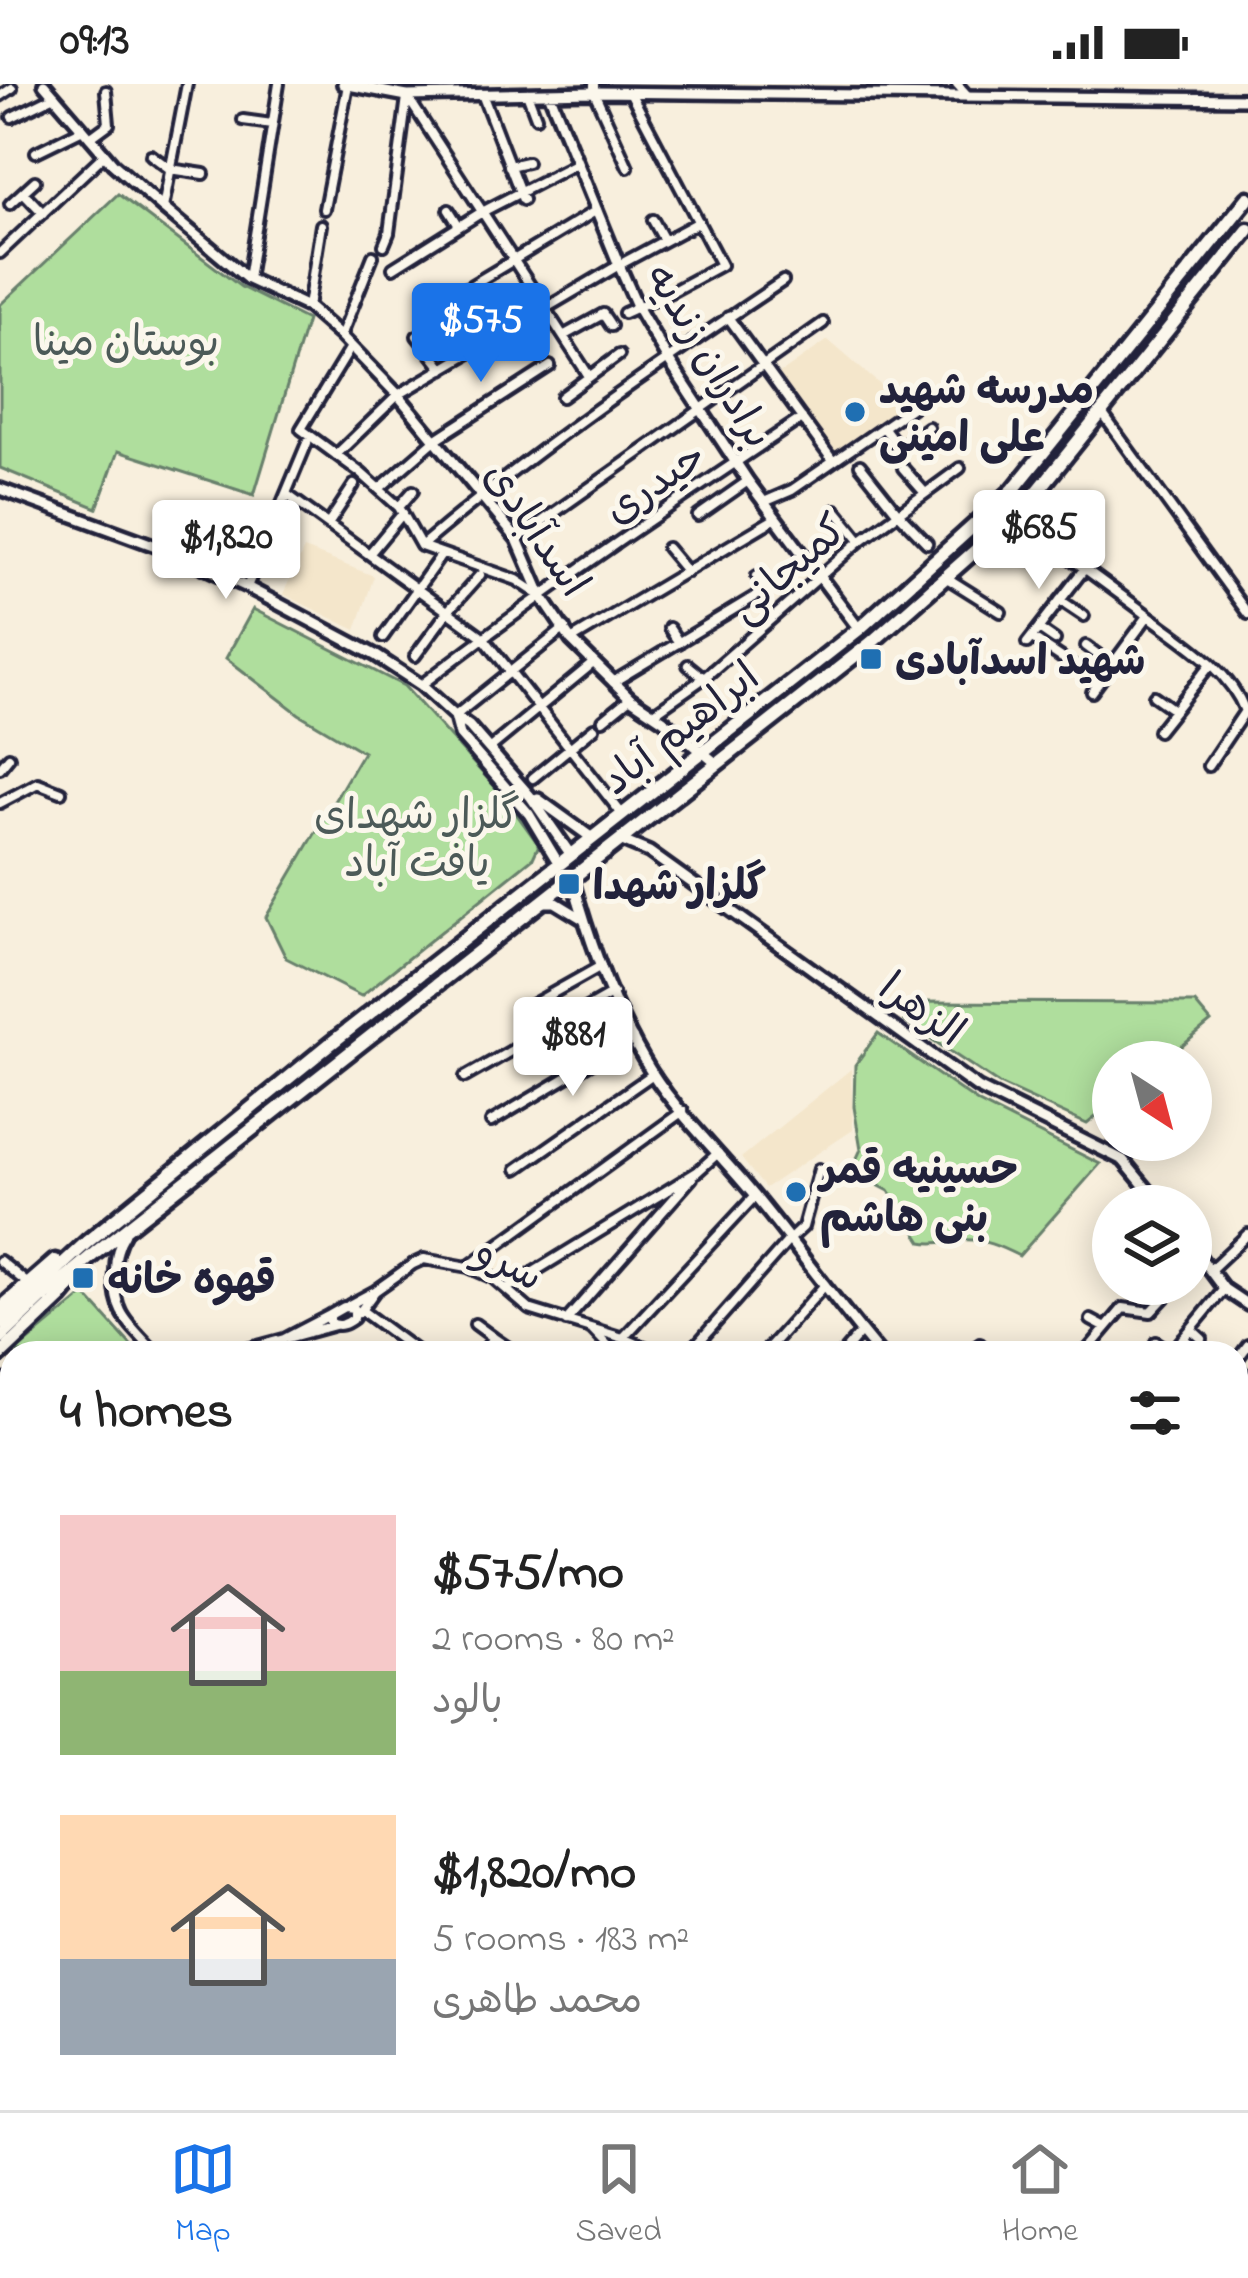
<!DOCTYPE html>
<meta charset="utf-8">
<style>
body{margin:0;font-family:"Indie Flower","Playpen Sans Arabic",sans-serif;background:#f6f6f6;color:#222;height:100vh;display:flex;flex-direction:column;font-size:45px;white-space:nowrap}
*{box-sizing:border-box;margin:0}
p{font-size:39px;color:#767676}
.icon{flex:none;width:66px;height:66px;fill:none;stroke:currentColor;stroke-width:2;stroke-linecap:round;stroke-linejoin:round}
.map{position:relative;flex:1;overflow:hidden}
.details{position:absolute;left:0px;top:1257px;width:1248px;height:771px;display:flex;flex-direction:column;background:#fff;border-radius:36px 36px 0 0;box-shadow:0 6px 30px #0003}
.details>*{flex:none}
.needle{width:78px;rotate:144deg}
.controls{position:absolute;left:1092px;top:957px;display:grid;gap:24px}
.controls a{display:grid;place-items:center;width:120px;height:120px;border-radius:50%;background:#fff;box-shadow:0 6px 30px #0003;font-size:60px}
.price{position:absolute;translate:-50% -102px;padding:0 27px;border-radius:12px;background:#fff;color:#222;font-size:39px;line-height:78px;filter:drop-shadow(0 3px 6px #0008)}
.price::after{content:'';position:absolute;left:50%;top:72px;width:36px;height:27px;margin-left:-18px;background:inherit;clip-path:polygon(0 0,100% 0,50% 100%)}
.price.active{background:#1a73e8;color:#fff}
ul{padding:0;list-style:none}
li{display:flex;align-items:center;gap:36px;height:300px;padding:0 60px}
li span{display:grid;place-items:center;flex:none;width:336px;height:240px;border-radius:0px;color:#555}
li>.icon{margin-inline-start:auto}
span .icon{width:144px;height:144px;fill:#fffc;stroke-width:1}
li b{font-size:51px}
h2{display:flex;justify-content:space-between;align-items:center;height:144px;padding:0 60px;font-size:51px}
.status{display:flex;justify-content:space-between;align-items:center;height:84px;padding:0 60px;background:#fff;direction:ltr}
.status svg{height:33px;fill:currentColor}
.dock{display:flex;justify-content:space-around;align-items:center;height:168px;border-top:3px solid #e0e0e0;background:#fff;font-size:33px;color:#767676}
.dock a{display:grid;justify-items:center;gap:6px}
.dock .active{color:#1a73e8}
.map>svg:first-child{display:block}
</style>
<div class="status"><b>09:13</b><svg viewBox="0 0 49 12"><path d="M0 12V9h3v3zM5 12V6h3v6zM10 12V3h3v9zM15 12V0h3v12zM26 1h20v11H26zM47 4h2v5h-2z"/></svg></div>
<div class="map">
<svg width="1248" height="2026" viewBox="0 0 1248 2026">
<rect width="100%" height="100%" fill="#f8efdd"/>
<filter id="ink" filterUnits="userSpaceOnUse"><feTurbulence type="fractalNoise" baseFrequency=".00833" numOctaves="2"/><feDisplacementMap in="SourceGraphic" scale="24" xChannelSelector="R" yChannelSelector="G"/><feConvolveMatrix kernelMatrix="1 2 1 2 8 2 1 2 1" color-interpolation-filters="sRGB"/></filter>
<g filter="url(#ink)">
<!-- built -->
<path fill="#f4e6cb" d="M828,256l78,67 -72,51 -56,-83z
M304,465l70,27 -18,54 -73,-36z
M851,985l2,61 -88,58 -24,-30z"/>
<!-- green -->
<path fill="#afde9d" stroke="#68806c" stroke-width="3" d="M118,110l123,93 66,33 -53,175 -136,-44 -21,57 -97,-40v-163z
M253,525l151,77 101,112 34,47 -6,13 -172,138 -75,-38 -20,-41 97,-165 -64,-38 -73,-56z
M915,918l280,1 16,19 -48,40h-50v41l-26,21 -88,-40 -95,-63z
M878,949l101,70 121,61 -81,92c-18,-9 -37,-18 -58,-16 -14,1 -24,5 -39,2l-33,-51 -38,-20 10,-22 -7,-42 1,-42z
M85,1210l53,59h-124z"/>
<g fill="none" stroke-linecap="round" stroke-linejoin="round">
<!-- minor casing -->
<g stroke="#22223b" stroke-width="16">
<path id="minor" d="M594,0v8l34,75
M957,0l11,12
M527,9l9,24
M482,10l41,106
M0,12l12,-8
M407,12l182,280
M12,33l43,-21
M243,36l29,4
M90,54l19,-14 -3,-33
M36,68l47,-23
M151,71l19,14 34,5
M509,82l18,-4
M35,97l-12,11 20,21
M10,120l13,-12
M163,124l24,-124
M324,125l24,-124
M449,126l10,16
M653,136l11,20
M384,161l5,-12 18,-136
M0,169l105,-99
M393,184l89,-56 95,-49
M248,195l31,-195
M308,223l13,-82
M425,229l172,-103
M624,229l49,-22 48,-26 -91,-173
M728,233l105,144
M460,242l17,23
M516,242l8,12
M341,252l32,-80
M417,252l26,33
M563,252l40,-22 8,12
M351,263l-50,82 60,44 38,34 22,39 96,34 24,16
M562,313l57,-42
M1102,329l146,201
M884,344l15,20 29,-21
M336,371l62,-60 221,-130 80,-43
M889,372l10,-8
M860,381l38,48 29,30
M903,384l22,25
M380,404l55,-48 115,-74
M286,410l197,143 139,177
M764,418l28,-12 122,-84
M399,423l14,-16
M836,426l25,31
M698,432l50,-35
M1014,435c45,30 88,62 131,94 37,28 83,54 100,98
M329,439l25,-38
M517,455l306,-216
M421,462c114,-97 238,-182 362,-265
M667,464l20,24
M370,469l33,-40
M947,494l54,34
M247,503l60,-144
M1060,516l24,16
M669,544l10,15
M1039,545l16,11
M383,553l59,-83
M1032,554l30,20
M571,556l205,-122
M1027,559l58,-75
M1086,562l26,19
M415,572l33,-45 32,-36
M688,581l16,13
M1071,581l27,19
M613,598l151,-91 -7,-15
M421,601c123,-95 252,-181 381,-267
M1092,608l56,-76
M1154,612l20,14
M654,629l50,-35 155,-136 101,-74
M455,632l110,-88
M603,636l27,-22
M1158,647l53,-67
M490,664l102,-84
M1208,682l37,-55
M0,684l9,-11
M533,694l61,-50
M0,719l38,-20 23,9
M530,922l71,-40
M465,993l148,-84
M491,1038l142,-84
M517,1085l136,-95
M125,1150c-7,11 -10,23 -10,37 -3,43 14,52 41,82
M0,1177l27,22
M469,1182l214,-155
M1191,1185l10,-10
M1210,1186l38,-36
M506,1205l191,-117 21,-19
M375,1207l38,-27 11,-5 44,8 25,11 36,31 94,29 36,15
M349,1221l26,-14 -16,22
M344,1223l10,1v10c-8,6 -15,10 -24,4v-7z
M361,1226l58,43
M330,1231l-46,24 51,-14
M1091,1236l15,8
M566,1237l126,-143
M475,1240l19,14
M1191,1245l11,10
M593,1246l22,23
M623,1254l132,-142
M1183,1254l12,10
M1156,1258l15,10
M232,1269l52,-14
M482,1269l12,-15 22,15
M689,1269l100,-113 14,-13 16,-58
M764,1269l61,-68
M843,1269l18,-21
M967,1269l13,-9
M1085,1269l38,-45 28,4 26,-28
M1171,1269l53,-64
M1236,1277l12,-16
M1236,1283l11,9
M0,1296l12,-1
M1236,1383l12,-15
M1236,1456l12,-4
M1236,1491l12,-5
M0,1528l12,-14
M1236,1549l12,-5
M0,1629l12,-14
M1236,1652l12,-5
M1236,1707l12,-5
M0,1727l12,-15
M1236,1765l12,-5
M1236,1807l12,-5
M0,1834l12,-15
M0,1938l12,-12
M334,2016l12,10
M591,2016l15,10
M835,2016l12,10
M46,2026l11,-10
M106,2026l11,-10
M241,2026l8,-10
M315,2026l8,-10
M394,2026l9,-10
M467,2026l8,-10
M542,2026l8,-10
M918,2026l10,-10"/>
</g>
<!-- tertiary casing -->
<g stroke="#22223b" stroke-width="18">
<path id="tertiary" d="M44,0l69,80 50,44 85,71 60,28 33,29 57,59 119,144 25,58 29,43 59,58 33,22 54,44
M343,0l64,12 187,-4 654,7
M549,9l70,172 19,43 29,50 81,123 111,148
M0,405l164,60 83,38 128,68 46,30 34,31 14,10 61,70 41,59
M455,632l5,19 69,79 30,50
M538,715l54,39
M620,756l29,12 329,236 145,72 38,46
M572,794c17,61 39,125 71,180 28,50 74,92 110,136 43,52 82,107 126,159
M541,818h14l28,17
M1191,1161l33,44 24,16
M1236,1418l12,5
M1236,1599l12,29
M1236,1845l12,-5
M0,1910l12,13
M1236,1927l12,15
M153,2016l22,10
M963,2026l14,-10"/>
</g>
<!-- primary casing -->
<g stroke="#22223b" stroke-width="21">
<path id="primary" d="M0,1225l55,-48
M0,1238l87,-80 242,-197 530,-416 154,-139 235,-292
M0,1254l41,-39 54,-46 776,-610 155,-137 222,-276
M0,1271l61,-58 19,-23
M0,1454l12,11
M0,1473l12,11
M668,2016l11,10
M690,2016l12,10"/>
</g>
<!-- minor -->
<use href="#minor" stroke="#fbf7ec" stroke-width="8"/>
<!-- tertiary -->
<use href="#tertiary" stroke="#fbf7ec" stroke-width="9"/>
<!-- primary -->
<use href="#primary" stroke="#fbf7ec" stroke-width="12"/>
</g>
</g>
<!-- markers -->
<g fill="#1f6fb2" stroke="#fbf7ec" stroke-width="4.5">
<circle cx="855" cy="328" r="12"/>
<rect x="859" y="563" width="24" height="24" rx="6"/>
<rect x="557" y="788" width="24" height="24" rx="6"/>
<circle cx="796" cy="1108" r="12"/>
<rect x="71" y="1182" width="24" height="24" rx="6"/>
</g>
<g text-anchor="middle" stroke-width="10" stroke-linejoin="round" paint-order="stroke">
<!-- park labels -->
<g font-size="42" fill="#4c5a58" stroke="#fbf7ec">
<text x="126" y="271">بوستان مینا</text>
<text x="417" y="744">گلزار شهدای<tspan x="417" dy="48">یافت آباد</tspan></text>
</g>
<!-- street labels -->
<g font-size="42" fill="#22223b" stroke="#fbf7ec">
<text transform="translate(711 271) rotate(59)" y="15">برادران زندیه</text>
<text transform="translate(654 397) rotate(-34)" y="15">حیدری</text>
<text transform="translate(538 444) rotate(56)" y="15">اسدآبادی</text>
<text transform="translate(787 483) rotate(-41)" y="15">کمیجانی</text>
<text transform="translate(679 643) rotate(-38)" y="15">ابراهیم آباد</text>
<text transform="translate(923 924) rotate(36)" y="15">الزهرا</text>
<text transform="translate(510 1178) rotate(28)" y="15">سرو</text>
</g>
<!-- poi labels -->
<g font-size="42" font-weight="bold" fill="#22223b" stroke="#fbf7ec" text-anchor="start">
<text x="879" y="319">مدرسه شهید<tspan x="879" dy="48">علی امینی</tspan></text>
<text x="895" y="590">شهید اسدآبادی</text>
<text x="593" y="815">گلزار شهدا</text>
<text x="820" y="1099">حسینیه قمر<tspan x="820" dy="48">بنی هاشم</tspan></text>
<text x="107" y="1209">قهوه خانه</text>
</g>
</g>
</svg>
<div class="controls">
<a><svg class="needle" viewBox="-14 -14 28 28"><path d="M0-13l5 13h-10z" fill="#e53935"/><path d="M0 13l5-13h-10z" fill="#767676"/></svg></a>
<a><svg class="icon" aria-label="layers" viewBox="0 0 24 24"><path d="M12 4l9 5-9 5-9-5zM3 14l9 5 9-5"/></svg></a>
</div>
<b class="price active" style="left:481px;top:301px">$575</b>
<b class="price" style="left:1039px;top:508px">$685</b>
<b class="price" style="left:226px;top:518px">$1,820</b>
<b class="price" style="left:573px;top:1015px">$881</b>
<section class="details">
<h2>4 homes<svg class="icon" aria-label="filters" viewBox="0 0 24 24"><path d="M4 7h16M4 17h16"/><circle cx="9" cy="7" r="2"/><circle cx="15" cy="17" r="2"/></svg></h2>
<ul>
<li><span style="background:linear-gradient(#f6c9c9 65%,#8fb573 0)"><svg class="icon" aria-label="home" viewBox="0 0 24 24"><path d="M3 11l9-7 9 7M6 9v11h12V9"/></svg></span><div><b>$575/mo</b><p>2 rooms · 80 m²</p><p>بالود</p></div></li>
<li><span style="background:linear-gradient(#ffd9b3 60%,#9aa5b1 0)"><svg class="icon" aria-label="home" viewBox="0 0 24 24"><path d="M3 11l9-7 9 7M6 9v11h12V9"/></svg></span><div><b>$1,820/mo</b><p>5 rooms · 183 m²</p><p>محمد طاهری</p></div></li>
</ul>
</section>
</div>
<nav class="dock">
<a class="active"><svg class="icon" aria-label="map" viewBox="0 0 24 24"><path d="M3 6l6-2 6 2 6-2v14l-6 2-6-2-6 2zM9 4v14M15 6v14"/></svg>Map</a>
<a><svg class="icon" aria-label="saved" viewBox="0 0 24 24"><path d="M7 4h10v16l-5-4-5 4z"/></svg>Saved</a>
<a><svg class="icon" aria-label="home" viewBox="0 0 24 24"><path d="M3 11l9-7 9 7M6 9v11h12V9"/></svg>Home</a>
</nav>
